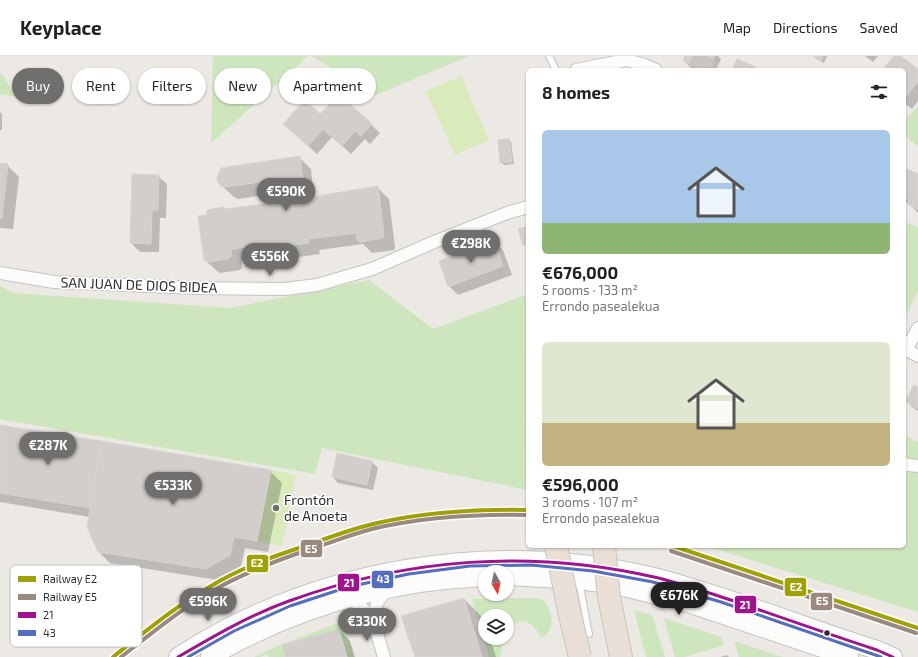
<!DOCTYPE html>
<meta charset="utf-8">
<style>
body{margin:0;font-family:"Exo 2",sans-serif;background:#f6f6f6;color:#222;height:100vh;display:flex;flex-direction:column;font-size:15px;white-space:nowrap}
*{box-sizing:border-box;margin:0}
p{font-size:13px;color:#767676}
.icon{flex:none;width:22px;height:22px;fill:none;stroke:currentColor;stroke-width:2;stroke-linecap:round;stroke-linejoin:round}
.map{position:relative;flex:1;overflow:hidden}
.details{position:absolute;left:526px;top:12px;width:380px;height:480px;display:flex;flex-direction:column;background:#fff;border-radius:6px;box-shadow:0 1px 3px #0004}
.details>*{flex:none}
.hud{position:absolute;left:12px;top:12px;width:380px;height:36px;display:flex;gap:8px}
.needle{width:26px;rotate:171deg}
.fabs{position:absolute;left:478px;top:509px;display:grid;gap:8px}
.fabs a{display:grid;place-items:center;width:36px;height:36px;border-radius:50%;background:#fff;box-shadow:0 1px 3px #0004;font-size:20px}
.price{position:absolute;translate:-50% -34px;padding:0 9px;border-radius:14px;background:#706f6e;color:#fff;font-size:13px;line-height:26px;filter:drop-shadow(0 1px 2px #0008)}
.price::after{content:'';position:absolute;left:50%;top:24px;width:12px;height:9px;margin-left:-6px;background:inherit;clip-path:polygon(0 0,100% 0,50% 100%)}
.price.active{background:#222;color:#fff}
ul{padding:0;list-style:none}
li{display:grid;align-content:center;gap:8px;height:212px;padding:0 16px}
li span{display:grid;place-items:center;height:124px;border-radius:6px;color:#555}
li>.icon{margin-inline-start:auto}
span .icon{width:72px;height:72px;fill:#fffc;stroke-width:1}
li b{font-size:17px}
h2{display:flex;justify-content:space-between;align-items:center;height:48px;padding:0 16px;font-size:17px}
.pill{padding:0 14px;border-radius:18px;background:#fff;box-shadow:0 1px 3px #0004;font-size:14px;line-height:36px}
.pill.active{background:#706f6e;color:#fff}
header{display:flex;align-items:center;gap:24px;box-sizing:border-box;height:56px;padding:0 20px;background:#fff;border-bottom:1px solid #e0e0e0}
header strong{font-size:19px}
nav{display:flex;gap:22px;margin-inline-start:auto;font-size:14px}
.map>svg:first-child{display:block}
</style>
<header>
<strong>Keyplace</strong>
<nav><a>Map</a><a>Directions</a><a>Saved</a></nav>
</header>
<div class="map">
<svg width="918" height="601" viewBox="0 0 918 601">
<rect width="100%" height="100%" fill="#ece8e4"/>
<!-- green -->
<path fill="#cee6be" d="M213,0h95l-97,87z
M312,0h157l-93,39z
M0,15l17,26 -17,-3z
M918,50v40l-14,-10v-17l7,-5z
M904,165l14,7v63l-14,29z
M369,224l64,49 95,-35v196l-206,-42 -7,26 -315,-55v-133l13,7 217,15z
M904,378l11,7h3v171l-212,-66h198z
M526,542c5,0 12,0 16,2 8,5 12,21 8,29 -2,4 -5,7 -9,9 -7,-17 -22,-24 -34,-6v-16h-22v22h19l-4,19h-11l-17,-58z
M634,554l18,5 13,42h-19z
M664,562l57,19 3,8 -39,12h-10z
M341,566l4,4 9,31h-7l-8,-28 -57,16 3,12h-16l-2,-3 -6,3h-7l28,-13z
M734,585l49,16h-44z"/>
<!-- pitch -->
<path fill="#d9eabb" d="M461,20l28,64 -34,15 -29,-64z
M271,414l25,5 -14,71 -25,-5z"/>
<!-- shadow -->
<path fill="#0003" d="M686,0h32l3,3 -5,11h-19l-7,-3 -6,-6z
M814,0h13l-3,7 -8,-4z
M865,0h13l-5,6z
M895,0h5l18,14v31l-6,8 -8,-6v-33h-21z
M339,39l41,38 -10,11 -5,-5 -14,15 -19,-17 -15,17 -33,-30 37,-9z
M0,56l2,2v16h-2z
M509,84l2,2 3,22 -10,1 -3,-3z
M299,101l12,12 3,29 63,-11 12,12 6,48 -1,3 -22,3 -9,-9 -44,6 1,4 -29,4 -4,-4 -45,6v8l-2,2 -20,3 -3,-2 -12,-11 4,-44 17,-6 46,-6 -2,-10 -32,5 -4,-2 -15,-14z
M0,108l7,1 12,12 -6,52 -13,-1z
M904,113l14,6v38l-9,-10 -5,-2z
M158,120l9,8 -1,34h-6l-1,34h-19l-9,-9z
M528,171v22l-4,-5z
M494,186l9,8 9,25 -54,20 -9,-9z
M918,332v23l-6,-4 -6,-6z
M0,370l270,45 12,12 -14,69 -23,-4 -4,18 -23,14 -108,-17 -12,-12 -9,-34 -89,-15z
M337,398l35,8 6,6 -5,22 -35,-7 -5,-6z
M464,543l20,20 1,19h5l6,19h-80z
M339,574l11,11 5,16h-69z
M727,599l2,2h-9z"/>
<!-- building -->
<path fill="#d1cecb" stroke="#d7d4d0" d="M685,0h29l-6,14h-5l-20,-9z
M813,0h10l-2,5z
M894,0h7l17,13v13l-14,17v-29h-22z
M737,3l19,8 -1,3h-23z
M339,38l33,30 -11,12 -6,-5 -13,15 -19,-17 -15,17 -25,-22 22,-24 15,14z
M509,83l3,23 -12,1 -2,-23z
M300,100l5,42 73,-12 6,49 -2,3 -22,4 -3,-2 -1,-7 -48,6 1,4 -31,4v-4l-47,6v7l-3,3 -21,3 -3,-2 -6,-44 9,-1v-5l17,-3 1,2 46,-6 -4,-22 -41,6 -5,-1 -3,-3 -1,-5 4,-10z
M0,107l8,1 -6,54h-2z
M904,112l14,6v35l-11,-5 2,-5 -5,-2z
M132,118l27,1 -1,35h-6l-1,34 -21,-1z
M528,170v18l-5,1 -5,-16z
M494,185l9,25 -55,21 -9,-26z
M914,329l4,2v22l-13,-8z
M0,369l101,16 -11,67 -90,-15z
M101,385l170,29 -14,71 -23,-4 -4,18 -24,14 -108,-17 -11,-25z
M337,397l35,8 -5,24 -35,-8z
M464,542l18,59h-67l-14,-41z
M339,573l8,28h-62l-3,-12z"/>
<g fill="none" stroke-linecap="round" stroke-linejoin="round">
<!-- highway-tunnel -->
<path stroke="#c6c3c0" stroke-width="22" stroke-dasharray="22 11" stroke-linecap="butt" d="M698,14l8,-14"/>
<!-- lane casing -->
<g stroke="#c5c4c5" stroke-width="8">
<path id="lane" d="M549,0l7,14
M579,525l10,53"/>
</g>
<!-- street casing -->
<g stroke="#c5c4c5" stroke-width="14">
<path id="street" d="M576,14l50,-10 16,4 14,6
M0,217l54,9 143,6 88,1 32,-4 55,-16 62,-27 73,-29 21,-6
M904,293l14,7
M906,294l12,-22
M904,407l4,2 10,1
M348,542c25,11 29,36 36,59
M373,564l4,-17 9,-14"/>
</g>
<!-- secondary casing -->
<g stroke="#c5c4c5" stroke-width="20">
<path id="secondary" d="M507,520l72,4 37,5 69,17 164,55
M178,601c138,-90 316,-119 476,-80 31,8 61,18 91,28 44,15 88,31 132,45l16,7
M210,601c84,-49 178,-76 275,-80"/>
</g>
<!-- highway casing -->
<g stroke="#c6c5c4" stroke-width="24">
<path id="highway" d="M618,586l3,15"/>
</g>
<!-- lane -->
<use href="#lane" stroke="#fcfcfb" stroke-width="6"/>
<!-- street -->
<use href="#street" stroke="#fcfcfb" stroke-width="12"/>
<!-- secondary -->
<use href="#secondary" stroke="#fcfcfb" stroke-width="18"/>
<!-- highway -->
<use href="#highway" stroke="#eadfd6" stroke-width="22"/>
<!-- highway-bridge casing -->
<g stroke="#c6c5c4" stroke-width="24" stroke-linecap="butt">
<path id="highway-bridge" d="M556,490l14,69 10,42
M604,490l5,51 9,45"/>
</g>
<!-- highway-bridge -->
<use href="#highway-bridge" stroke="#eadfd6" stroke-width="22"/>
<!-- bus-1 casing -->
<g stroke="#fff" stroke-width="6">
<path id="bus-1" d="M178,601c36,-21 72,-42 111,-56 118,-43 242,-52 365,-24 26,6 52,15 77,23 49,17 97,34 146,50l16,7"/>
</g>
<!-- bus-2 casing -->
<g stroke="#fff" stroke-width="6">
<path id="bus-2" d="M188,601l46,-26 56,-25 58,-19 61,-13 61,-8 61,-1 62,6 60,11 68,20 160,55"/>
</g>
<!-- bus-1 -->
<use href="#bus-1" stroke="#a0138e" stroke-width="3"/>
<!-- bus-2 -->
<use href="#bus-2" stroke="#546dbe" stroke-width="3"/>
<!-- rail-1 casing -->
<g stroke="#fff" stroke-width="7">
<path id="rail-1" d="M673,490l245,82
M113,601c32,-25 63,-51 98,-71 31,-19 66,-31 100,-42 19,-7 38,-14 58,-19 52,-13 106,-16 159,-15"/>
</g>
<!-- rail-2 casing -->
<g stroke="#fff" stroke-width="7">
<path id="rail-2" d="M671,495l245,82
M121,601c30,-23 60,-48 93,-67 32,-18 66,-31 100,-42 19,-6 38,-14 58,-19 51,-12 103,-15 156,-14"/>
</g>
<!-- rail-1 -->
<use href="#rail-1" stroke="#a0a109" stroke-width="4"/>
<!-- rail-2 -->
<use href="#rail-2" stroke="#9a897e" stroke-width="4"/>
</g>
<!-- markers -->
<circle fill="#706f6e" stroke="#fff" stroke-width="1.5" cx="276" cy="452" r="4"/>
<circle fill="#2e2e2e" stroke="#fff" stroke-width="1.5" cx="827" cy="577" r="3.5"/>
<g text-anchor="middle" stroke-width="3.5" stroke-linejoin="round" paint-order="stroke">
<!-- street labels -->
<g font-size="14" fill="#2e2e2e" stroke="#fff">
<text transform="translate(139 229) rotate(2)" y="5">SAN JUAN DE DIOS BIDEA</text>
</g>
<!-- poi labels -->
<g font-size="14" fill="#2e2e2e" stroke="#fff" text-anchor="start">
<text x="284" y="449">Frontón<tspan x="284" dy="16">de Anoeta</tspan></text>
</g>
</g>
<!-- legend -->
<rect x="10" y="509" width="132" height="82" rx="6" fill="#fff" stroke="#c0c0c0" stroke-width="1"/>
<rect x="18" y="520" width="18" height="6" fill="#a0a109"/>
<rect x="18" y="538" width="18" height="6" fill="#9a897e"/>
<rect x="18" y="556" width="18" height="6" fill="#a0138e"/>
<rect x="18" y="574" width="18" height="6" fill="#546dbe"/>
<g font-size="11" fill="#2e2e2e">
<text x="43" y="527">Railway E2</text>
<text x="43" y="545">Railway E5</text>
<text x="43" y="563">21</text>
<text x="43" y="581">43</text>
</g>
<g stroke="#fff" stroke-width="1.5">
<rect x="300" y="483" width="23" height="19" rx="4" fill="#9a897e"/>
<rect x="246" y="498" width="23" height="19" rx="4" fill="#a0a109"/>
<rect x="371" y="514" width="23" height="19" rx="4" fill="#546dbe"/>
<rect x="337" y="517" width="23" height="19" rx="4" fill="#a0138e"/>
<rect x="784" y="521" width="23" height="20" rx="4" fill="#a0a109"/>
<rect x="810" y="536" width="23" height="19" rx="4" fill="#9a897e"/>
<rect x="734" y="539" width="23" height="19" rx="4" fill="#a0138e"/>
</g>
<g font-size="11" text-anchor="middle" font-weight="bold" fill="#fff">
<text x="311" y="497">E5</text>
<text x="257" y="511">E2</text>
<text x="383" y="527">43</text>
<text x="349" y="531">21</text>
<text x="796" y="535">E2</text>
<text x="822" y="549">E5</text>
<text x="745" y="553">21</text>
</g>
</svg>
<div class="fabs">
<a><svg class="needle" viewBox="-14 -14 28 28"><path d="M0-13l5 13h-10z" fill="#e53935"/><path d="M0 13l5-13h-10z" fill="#767676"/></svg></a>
<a><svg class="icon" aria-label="layers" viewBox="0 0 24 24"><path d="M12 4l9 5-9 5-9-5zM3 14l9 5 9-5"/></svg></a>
</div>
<b class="price" style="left:286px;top:156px">€590K</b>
<b class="price" style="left:471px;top:208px">€298K</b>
<b class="price" style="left:270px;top:221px">€556K</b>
<b class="price" style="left:48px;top:410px">€287K</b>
<b class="price" style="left:173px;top:450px">€533K</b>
<b class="price active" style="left:679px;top:560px">€676K</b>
<b class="price" style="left:208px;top:566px">€596K</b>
<b class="price" style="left:367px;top:586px">€330K</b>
<div class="hud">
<a class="pill active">Buy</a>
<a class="pill">Rent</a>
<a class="pill">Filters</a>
<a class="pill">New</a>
<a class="pill">Apartment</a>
</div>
<section class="details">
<h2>8 homes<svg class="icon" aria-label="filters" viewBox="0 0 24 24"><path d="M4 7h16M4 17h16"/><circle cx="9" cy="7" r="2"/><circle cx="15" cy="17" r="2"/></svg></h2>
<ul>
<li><span style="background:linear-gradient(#a9c7e8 75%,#8fb573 0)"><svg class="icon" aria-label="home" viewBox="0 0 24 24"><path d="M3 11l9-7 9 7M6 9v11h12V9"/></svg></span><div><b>€676,000</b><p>5 rooms · 133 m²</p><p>Errondo pasealekua</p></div></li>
<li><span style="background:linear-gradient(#dfe7d0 65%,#c2b280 0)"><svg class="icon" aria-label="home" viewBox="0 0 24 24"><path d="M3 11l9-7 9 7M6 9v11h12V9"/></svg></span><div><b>€596,000</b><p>3 rooms · 107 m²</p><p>Errondo pasealekua</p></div></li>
</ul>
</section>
</div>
